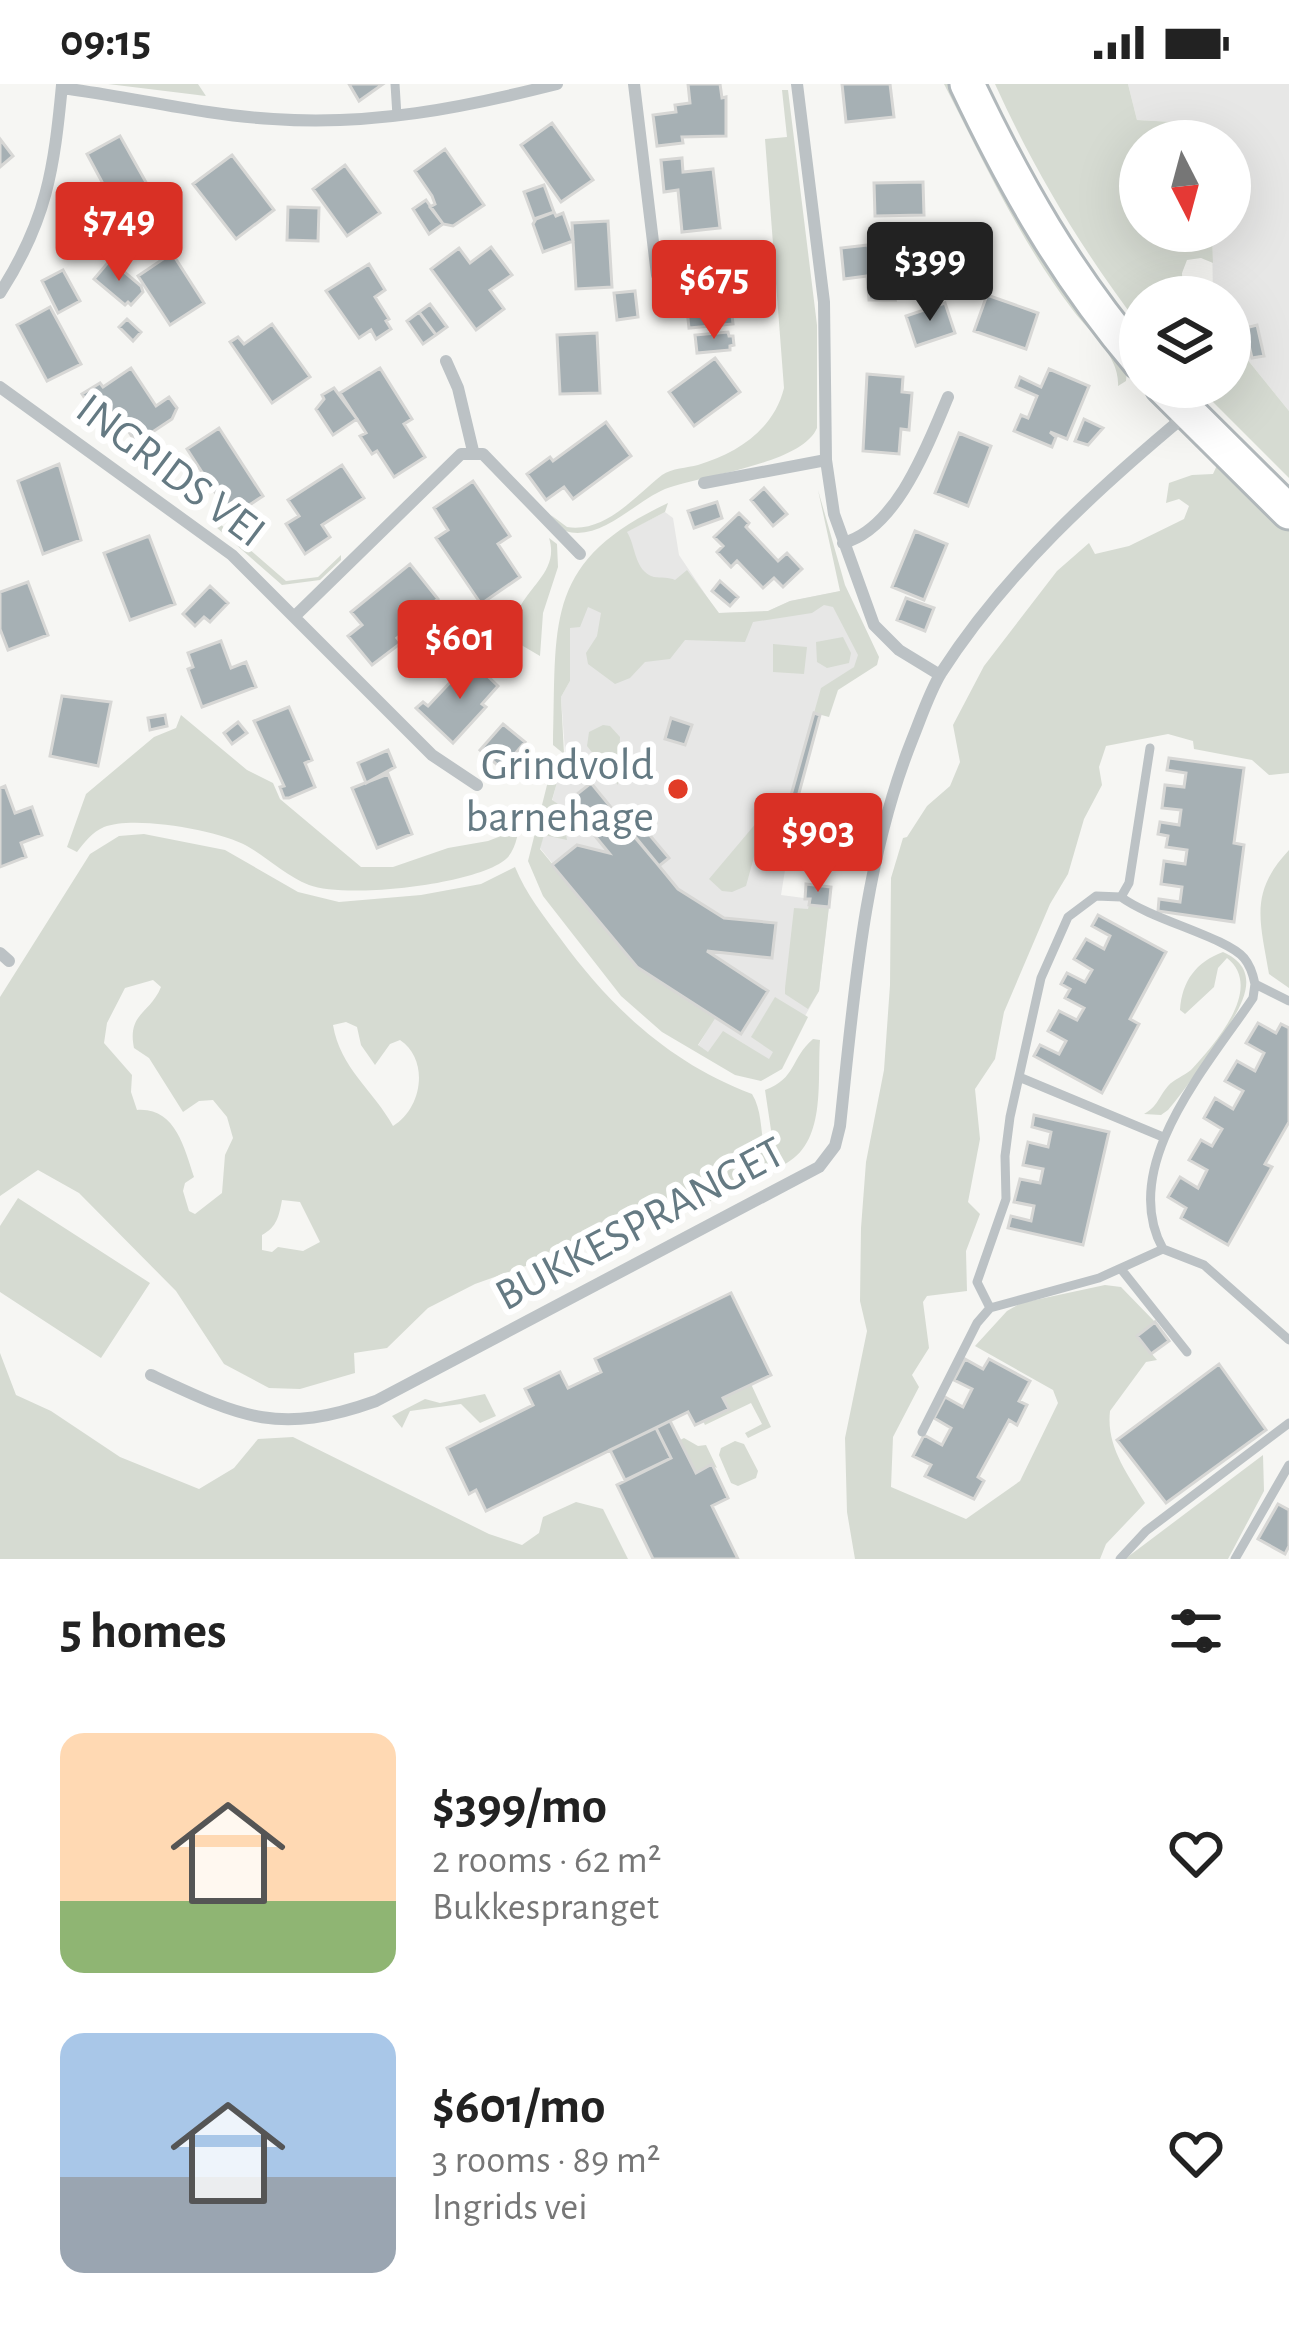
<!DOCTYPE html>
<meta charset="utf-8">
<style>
body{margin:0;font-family:"Alegreya Sans",sans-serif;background:#f2f2f2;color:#222;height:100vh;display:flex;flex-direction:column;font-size:45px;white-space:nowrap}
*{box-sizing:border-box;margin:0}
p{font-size:39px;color:#767676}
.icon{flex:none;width:66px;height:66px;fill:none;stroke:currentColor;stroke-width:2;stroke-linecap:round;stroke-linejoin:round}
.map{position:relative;height:1475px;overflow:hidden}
.sheet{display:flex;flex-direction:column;background:#fff;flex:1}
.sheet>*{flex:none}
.needle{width:78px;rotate:174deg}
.controls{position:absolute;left:1119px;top:36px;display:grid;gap:24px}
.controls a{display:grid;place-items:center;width:132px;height:132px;border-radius:50%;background:#fff;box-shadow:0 12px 48px #0002;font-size:60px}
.price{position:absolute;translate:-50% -102px;padding:0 27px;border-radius:12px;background:#d93025;color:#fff;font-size:39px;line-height:78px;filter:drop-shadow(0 3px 6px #0008)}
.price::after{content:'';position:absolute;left:50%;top:72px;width:36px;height:27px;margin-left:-18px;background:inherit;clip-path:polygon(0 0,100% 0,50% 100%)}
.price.selected{background:#222;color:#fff}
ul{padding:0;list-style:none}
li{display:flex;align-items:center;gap:36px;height:300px;padding:0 60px}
li span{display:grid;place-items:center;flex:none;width:336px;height:240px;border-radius:24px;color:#555}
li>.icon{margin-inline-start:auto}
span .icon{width:144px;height:144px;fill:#fffc;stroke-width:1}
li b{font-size:51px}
h2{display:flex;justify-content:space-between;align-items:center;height:144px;padding:0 60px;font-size:51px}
.status{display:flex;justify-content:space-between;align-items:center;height:84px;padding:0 60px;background:#fff;direction:ltr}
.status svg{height:33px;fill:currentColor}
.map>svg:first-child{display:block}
</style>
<div class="status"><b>09:15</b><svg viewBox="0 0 49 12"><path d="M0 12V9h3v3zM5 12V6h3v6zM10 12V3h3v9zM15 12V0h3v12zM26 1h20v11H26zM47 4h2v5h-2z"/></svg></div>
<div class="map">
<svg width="1289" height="1475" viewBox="0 0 1289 1475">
<rect width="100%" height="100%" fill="#f6f6f3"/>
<!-- built -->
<path fill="#e7e7e6" d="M1128,0h161v327l-59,-73v-41h-17l-1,-60 -15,-6h33v-90h-53l-4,-19 -36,-2z
M665,428l8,6 6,37 39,58 50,-2 22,-10 51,-10 29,63 -38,31 -12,30 -25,93 -14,87 23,3 2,-14 25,3 -12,104 -46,82 -51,-9 -24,-18 17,-29 -78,-50 -97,-119 25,-97 -4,-54 9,-16v-53l24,-69 30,-26z"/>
<!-- green -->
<path fill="#d6dbd2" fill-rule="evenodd" d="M108,0h90l8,12z
M944,0h8l175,286 -1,11 -8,5c2,-30 -29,-54 -46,-77 -53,-70 -88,-147 -128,-225z
M995,0h133l9,36 36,2 4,19h-37v90h57l15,5 1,27 -12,-5 -14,2 -5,13 1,24h-43v29c-58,-76 -105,-154 -145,-242z
M782,6h6l29,235v103c-15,36 -114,47 -152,61 -31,13 -64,53 -100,42l-14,-16 16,12c39,6 68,-31 95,-52 10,-7 25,-7 36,-10 40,-12 76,-36 86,-77l-19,-249 22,-2z
M1230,254l59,73v67l-91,-91h32z
M1219,377l70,68v244l-20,2 -17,-15 -58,-11 -1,-8 -25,-7 -62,12 -7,21 3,18 -18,34 -16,55 -18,30 -46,108 -9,47 -20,30 5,50 -12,63 12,12 -14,37 1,40 -40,5 -4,6 6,46 -17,27 7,12 -26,50 -2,50 75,32 54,-38 38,-78 -5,-13 -78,-44 32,-35 14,-8 84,-18 16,2 34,35 -18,14 20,24 -11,2 -36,49c-4,35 17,62 35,92l-39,41 -6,15h-245l-8,-47 -2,-74 22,-107 -7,-30 1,-73 5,-66 18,-92 6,-85 1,-107 12,-40 4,-1 20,-31 23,-20 10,-24 -7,-37 31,-59 73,-95 32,-28 6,11 34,-8 55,-27 5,-13 -10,-7 -13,4 3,-20 23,-8 21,-1z
M818,406l27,95 34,72 -2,8 -39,25 -9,27 -15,-4 7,-25 33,-21 4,-12 -25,-48 -9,-2 -12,8 -59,9 -8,20 -60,-2 -15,19 -25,3 -15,16 -15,6 -27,-20 -2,-11 11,-17 4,-23 -13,-6 -8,20 -10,1v53l-9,16 3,57 -11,-9c4,-122 -11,-183 115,-242l-3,9 -38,20c9,14 7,39 27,45 7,1 15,0 21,3l12,-10 32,43 49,-2 22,-10 50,-10z
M219,439l67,58 32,-4 23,-22v5l-21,20 -38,5 -66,-58z
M549,454l8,6 1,23 -15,46 -3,43 -29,-17c3,-9 4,-21 8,-30 12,-25 40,-40 30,-71z
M843,553l8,16 -2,10 -22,5 -10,-6 -1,-20z
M773,560l34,3 -3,27 -31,-2z
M181,631l66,55 26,13 7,16 81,68h32l55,-19 40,-7 13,-5 21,-20c-4,14 -5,33 -16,43 -30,26 -160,40 -197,26 -23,-9 -41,-27 -62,-39 -27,-16 -114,-31 -143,-19 -12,5 -20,16 -27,25l-10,-5 19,-53 68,-57 22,-9z
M603,641l7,1 10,11 -2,48 -31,-39 2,-14z
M560,688l-8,28 9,6 6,34 -23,-5 -4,14 97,118 79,50 -18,28 10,7 15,-21 46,28 4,-7 -22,-15 24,-40 33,20 -26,52 -21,12 -26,-6 -73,-43 -41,-36 -78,-100 -15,-35 20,-80z
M768,725l5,10 -19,38 -8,29 -14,6 -10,-1 -13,-12z
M144,750l81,16 73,42 41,10 82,-7 60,-11 34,-17c11,27 28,48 45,71 51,70 110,125 192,156 14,23 5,51 21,74l-37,23 -51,20 14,-11 6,-12 -126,59 -104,37 -47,24 -41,40 -33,5 1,20 -55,16 -31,-1 -45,-24 -48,-73 -97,-98 -41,-23 -38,26v-199l90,-143 29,-18zM153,896l8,7c-11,27 -34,26 -27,61l15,10 34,54 16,-11 14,-1 14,17 6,21 -8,17 -3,38 -27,21 -6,-3 -6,-20 2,-8 9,-6c-10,-30 -19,-70 -57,-67l-6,-18 1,-17 -28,-32 3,-20 18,-35zM346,938l11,5 4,18 14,20 15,-21 10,-4c30,20 22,69 -7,86 -19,-35 -53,-58 -60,-101zM282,1116l18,2 20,40 -17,9 -25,-4 -6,5 -10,-2v-15c15,-8 17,-19 20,-35z
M1289,766v138l-20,-14c-9,-54 -20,-81 20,-124z
M809,821l20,2 -10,84 -11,18 -23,-15v-6l9,-80 14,1z
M1223,868c48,21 10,67 -9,95 -15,22 -29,43 -46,63l-7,5 -17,-1c14,-8 14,-16 24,-28 6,-7 16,-10 23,-16 23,-25 74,-82 36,-112l-9,10 -4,19 -29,27 -5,-4c2,-29 16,-48 43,-58z
M813,955l7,1c-3,42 7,104 -37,125l-9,-15 -9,-60c32,-12 25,-31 48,-51z
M18,1114l132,85 -49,75 -101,-66v-66z
M0,1269l16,42 35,16 69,46 79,32 35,-21 24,-29 35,-2 196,97 33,11 17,-12 4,-16 33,-15 27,7 25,50h-628z
M751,1300l20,43 -23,11 -3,-5 17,-9 -11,-21 -46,22 -2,-4 25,-12 -5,-11z
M485,1310l11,22 -16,7 -19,-19 -51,7 -8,17 -10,-12 33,-17 15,4z
M684,1354l14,8 8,-1 11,23 -6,-3 -15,8 -16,-33z
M735,1357l9,3 14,27 -2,7 -18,8 -7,-3 -12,-28 2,-7z
M1263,1371l1,36 -36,68h-103z"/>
<!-- building -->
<path fill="#a6b0b4" stroke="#d7d7d5" stroke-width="3" d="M349,0h34l-24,17z
M688,0h32l2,14 4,-1v39l-44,1 1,6 -26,3 -4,-31 23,-3 -1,-7 15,-2z
M842,0h48l4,33 -48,5z
M552,39l41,57 -32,22 -40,-57z
M120,52l32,57 -18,11 3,5 -12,7 -3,-5 -32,12 -15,-26 27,-15 -15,-28z
M0,55l13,17 -13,11z
M445,65l39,56 -31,21 -10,-2 -13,-17 5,-3 -3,-8 -17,-25z
M232,71l42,55 -38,29 -43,-55z
M682,74l1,14 30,-3 7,59 -38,4 -4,-42 -14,2 -3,-32z
M345,81l35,48 -33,23 -34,-47z
M923,98l1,33 -49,1 -1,-33z
M544,101l10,27 -20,7 -10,-27z
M426,116l17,24 -14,10 -16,-25z
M288,123l31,1 -1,33 -31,-1z
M554,128l2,4 7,-3 10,28 -30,11 -10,-28 3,-5z
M608,137l4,66 -36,2 -4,-66z
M167,149l8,12 -16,11 -8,-12z
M912,154l2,16 8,-1 4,40 -32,4 1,3h-26l-2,-24 -23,3 -3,-31 27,-3 2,13 29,-3 -1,-16z
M680,158l4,39 20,-2 -2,-17 24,-3 7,65 -44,4 -5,-45 -18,1 -5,-41z
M491,163l21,28 -22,15 14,19 -28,21 -45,-61 28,-21 11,15z
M172,169l32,50 -34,22 -32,-49z
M110,176l31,26 2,6 -12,13 -3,-3 -3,3 -31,-26z
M369,180l16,26 -10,7 14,22 -3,2 5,8 -15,10 -5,-9 -12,8 -33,-47z
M63,186l17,31 -22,12 -16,-32z
M957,199l2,11 -16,3 -2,-10z
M635,207l3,26 -21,3 -3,-27z
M987,211l51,18 -12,36 -52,-18z
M945,219l10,30 -39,13 -10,-30z
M430,220l17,23 -11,8 -17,-23z
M50,223l31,57 -34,17 -30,-56z
M419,228l17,23 -13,9 -16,-23z
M127,235l14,13 -8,9 -14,-14z
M272,240l38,53 -38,26 -42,-61 8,-5 6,7z
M1257,241l7,31 -12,2 -7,-30z
M728,248l1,4h4l1,9 -4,1v4l-33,3 -2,-18z
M597,249l3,60 -40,1 -3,-59z
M715,274l25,34 -46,34 -25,-34z
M131,284l25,38 13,-9 8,11 -5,11 -36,24 -14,-22 -5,3 -9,-13 -10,7 -16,-24 18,-11 3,4z
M380,284l32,51 -8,5 21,33 -31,20 -17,-26 -5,3 -12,-18 6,-3 -26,-40z
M1049,285l40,17 -22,53 -17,-7 6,5 -4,10 -38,-16 7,-16 7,3 9,-22 -21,-9 4,-10 21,10z
M867,290l36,3 -1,15 10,1 -3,37 -8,-1 -2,25 -36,-3z
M334,304l23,31 -24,16 -17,-26 8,-10 -2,-4z
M1084,335l19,9 -15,17 -13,-4z
M606,338l25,34 -58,43 -9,-12 -18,13 -19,-26 23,-17 3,4z
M219,344l44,68 -32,21 -44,-68z
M959,349l32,13 -23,60 -33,-13z
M59,380l22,76 -38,14 -25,-73z
M342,381l22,33 -42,27 8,12 -25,17 -19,-30 13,-8 -11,-16z
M473,397l37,55 -12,8 22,33 -39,27 -45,-66 12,-8 -14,-22z
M764,404l23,26 -14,12 -22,-26z
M717,418l5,16 -28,10 -6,-17z
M739,429l10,10 -3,4 32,34 9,-8 15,16 -19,18 -9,-9 -11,10 -26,-27 -6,6 -14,-15 6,-6 -9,-9z
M915,447l32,13 -23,56 -32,-13z
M149,452l26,68 -45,16 -26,-67z
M410,480l28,35 -29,23 3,4 -15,12 4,5 -29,22 -24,-29 14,-11 -11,-13z
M720,497l18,16 -8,9 -18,-15z
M28,498l20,53 -40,15 -8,-21v-37z
M210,502l18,17 -18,19 -6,-5 -9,9 -12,-12z
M906,514l28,10 -9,23 -28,-11z
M486,540l18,6 -6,18 -19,-7z
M221,557l10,27 15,-6 10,25 -54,20 -14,-38 5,-2 -5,-14z
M471,576l27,26 -16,18 4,3 -33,36 -37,-35 7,-6 5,4z
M62,612l49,6 -13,64 -48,-10z
M289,623l23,53 -7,3 10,24 -26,11h-5l-4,-11 4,-1 -30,-65z
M814,629l6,2 -25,93 -7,-2z
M165,631l2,11 -17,4 -2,-12z
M671,634l21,7 -7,20 -20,-6z
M238,638l9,11 -15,11 -8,-11z
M503,640l22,18 -23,27 -22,-19z
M388,666l7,17 -29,16 -8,-20z
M1169,674l75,10 -10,75 10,2 -10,77 -76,-11 1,-12 21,3 2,-15 -21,-3 3,-23 21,3 2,-14 -21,-3 2,-11 -10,-2 2,-12 19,3 2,-15 -19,-2 3,-23 19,2 2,-14 -19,-3z
M388,690l24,60 -35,14 -25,-60z
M591,699l87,106 46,29 52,5 -4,35 -65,-7 61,40 -27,43 -104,-67 -85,-102 25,-20 32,8 -42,-51z
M5,702l10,27 17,-6 10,28 -21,8 5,14 -26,10v-79z
M632,730l37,44 -10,8 -37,-44z
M806,800l25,3 -2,20 -20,-2 1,-6h-5z
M1098,831l68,37 -36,67 9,5 -37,69 -68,-37 6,-11 19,9 7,-13 -18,-10 11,-20 18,9 7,-12 -19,-10 5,-9 -9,-5 6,-11 18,9 7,-12 -18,-11 12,-20 18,10 6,-13 -18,-10z
M1258,939l18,10 5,-9 8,4v94l-24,42 7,3 -44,78 -47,-27 5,-10 -18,-11 12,-20 18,11 9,-18 -18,-10 12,-20 11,6 10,-17 -18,-11 11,-20 18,11 10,-18 -18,-10 12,-20 18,10 9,-18 -18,-10z
M1034,1031l75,17 -26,113 -75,-17 3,-12 20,5 3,-15 -20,-4 6,-23 20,4 3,-14 -20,-4 5,-23 20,5 3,-15 -19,-5z
M731,1209l40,82 -48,23 6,11 -34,16 -7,-13 -202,99 -10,-21 -7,4 -22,-46 86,-43 -8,-16 35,-17 8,16 33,-16 -6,-13z
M1155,1238l14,19 -18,13 -14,-18z
M965,1275l18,10 6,-10 41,22 -11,20 8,4 -10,20 -8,-5 -31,57 6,4 -10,18 -49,-23 6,-11 -18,-9 11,-21 18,10 9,-17 -17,-10 11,-21 18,10 9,-18 -18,-9z
M1219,1280l47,66 -100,73 -49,-63z
M670,1337l26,52 16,-9 16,34 -16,8 26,53h-85l-36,-74 54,-27 -15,-30z
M656,1344l15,30 -46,22 -15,-30z
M1278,1420l11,6v36l-4,8 -27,-15z"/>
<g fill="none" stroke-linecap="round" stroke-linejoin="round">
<!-- secondary casing -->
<g stroke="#b1b8bb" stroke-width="39">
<path id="secondary" d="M967,0c49,103 99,191 173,278
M1163,303l126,125"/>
</g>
<!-- lane -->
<path stroke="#bcc2c5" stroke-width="9" d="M395,0l2,32
M1121,813c31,23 105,40 123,61 6,7 9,16 11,26l34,17
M1255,900l-2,14c-44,66 -136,168 -90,251l41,16 85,75
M1019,993l144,60
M1121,1185l66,83
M990,1224l-13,-26 29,-83 -1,-43 5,-39 31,-139 27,-61 28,-21 25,1 8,-14 21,-135
M922,1348l55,-109 13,-15 109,-30 64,-29
M1120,1475l26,-28 143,-108
M1235,1475l54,-94"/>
<!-- street -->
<path stroke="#bcc2c5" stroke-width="12" d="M634,0l23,191
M797,0l27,218 2,158 8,54 40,111 25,25 41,25
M62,4c70,9 140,27 211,31 98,7 189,-11 284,-35
M0,209c47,-73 54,-124 62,-208
M446,277l12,27 15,63
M0,303l232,168 200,200 45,30
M704,399l122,-23
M843,459c54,-14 85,-99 105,-146
M295,532l166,-162h22l97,100
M0,869l9,8
M151,1291c90,42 127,61 225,26l443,-234 16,-21 5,-20c14,-130 23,-263 72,-386 9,-22 17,-47 29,-67 64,-100 155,-183 245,-258"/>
<!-- secondary -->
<use href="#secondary" stroke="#fff" stroke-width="33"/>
</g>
<!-- markers -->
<circle fill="#e13c27" stroke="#fff" stroke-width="4.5" cx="678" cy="705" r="12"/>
<g text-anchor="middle" stroke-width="12" stroke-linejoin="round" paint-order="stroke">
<!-- street labels -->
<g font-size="45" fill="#657a83" stroke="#fff">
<text transform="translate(172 385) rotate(37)" y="16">INGRIDS VEI</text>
<text transform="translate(639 1138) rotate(-28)" y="16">BUKKESPRANGET</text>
</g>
<!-- poi labels -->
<g font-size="45" fill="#657a83" stroke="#fff" text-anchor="end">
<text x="654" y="695">Grindvold<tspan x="654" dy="52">barnehage</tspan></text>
</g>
</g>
</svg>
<div class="controls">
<a><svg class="needle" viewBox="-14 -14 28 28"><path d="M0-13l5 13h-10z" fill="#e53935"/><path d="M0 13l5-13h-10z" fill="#767676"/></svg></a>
<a><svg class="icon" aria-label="layers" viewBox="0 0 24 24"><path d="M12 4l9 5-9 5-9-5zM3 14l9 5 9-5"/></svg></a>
</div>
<b class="price" style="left:119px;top:200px">$749</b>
<b class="price selected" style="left:930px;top:240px">$399</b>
<b class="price" style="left:714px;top:258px">$675</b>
<b class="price" style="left:460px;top:618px">$601</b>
<b class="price" style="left:818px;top:811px">$903</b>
</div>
<section class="sheet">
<h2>5 homes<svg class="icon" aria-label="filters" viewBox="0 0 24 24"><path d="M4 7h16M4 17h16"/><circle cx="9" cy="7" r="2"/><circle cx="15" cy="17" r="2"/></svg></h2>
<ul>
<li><span style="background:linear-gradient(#ffd9b3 70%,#8fb573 0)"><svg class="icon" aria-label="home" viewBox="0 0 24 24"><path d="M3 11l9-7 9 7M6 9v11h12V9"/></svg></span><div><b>$399/mo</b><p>2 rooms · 62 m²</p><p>Bukkespranget</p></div><svg class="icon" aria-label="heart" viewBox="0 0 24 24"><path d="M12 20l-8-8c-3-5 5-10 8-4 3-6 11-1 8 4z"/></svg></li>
<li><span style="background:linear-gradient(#a9c7e8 60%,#9aa5b1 0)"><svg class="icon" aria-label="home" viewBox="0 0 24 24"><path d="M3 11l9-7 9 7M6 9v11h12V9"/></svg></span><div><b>$601/mo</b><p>3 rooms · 89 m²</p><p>Ingrids vei</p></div><svg class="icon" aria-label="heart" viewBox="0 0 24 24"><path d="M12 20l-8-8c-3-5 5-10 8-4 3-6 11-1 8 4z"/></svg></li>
</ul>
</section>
